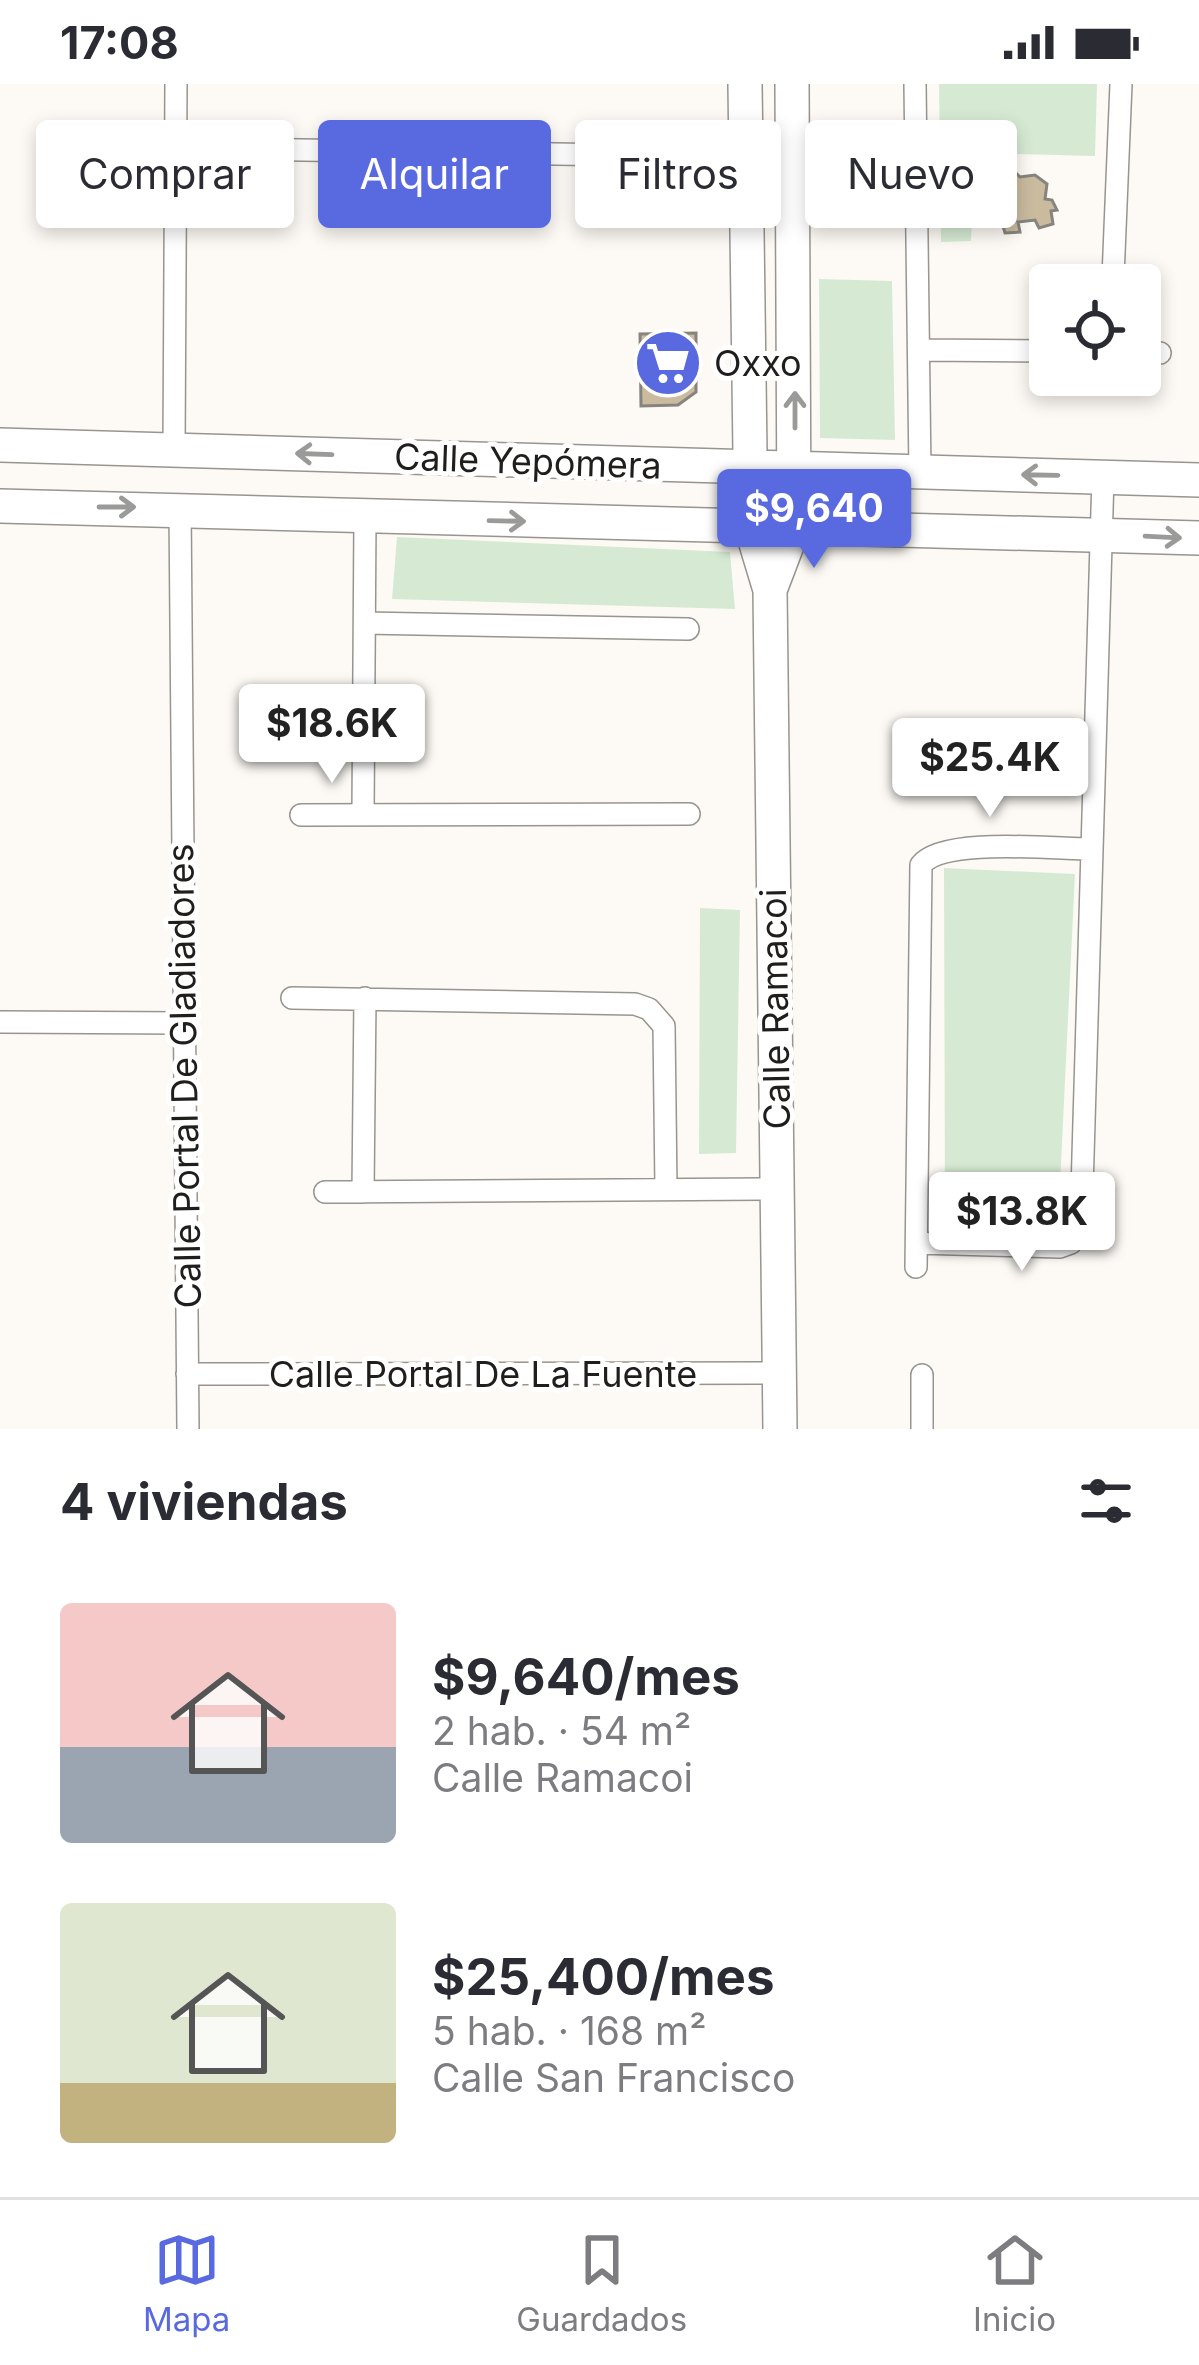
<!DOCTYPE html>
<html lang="es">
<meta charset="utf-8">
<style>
body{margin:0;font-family:Inter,sans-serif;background:#f2f2f3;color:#2b2b33;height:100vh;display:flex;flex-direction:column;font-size:45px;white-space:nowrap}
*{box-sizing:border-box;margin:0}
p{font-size:39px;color:#7c7c81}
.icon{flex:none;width:66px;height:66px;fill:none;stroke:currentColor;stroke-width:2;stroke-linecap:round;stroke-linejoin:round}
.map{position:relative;height:1345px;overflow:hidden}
.drawer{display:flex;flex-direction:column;background:#fff;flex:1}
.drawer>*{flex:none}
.guide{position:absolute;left:36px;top:36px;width:1128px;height:108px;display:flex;gap:24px}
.tools{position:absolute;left:1029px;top:180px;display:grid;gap:24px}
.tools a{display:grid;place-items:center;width:132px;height:132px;border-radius:12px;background:#fff;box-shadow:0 6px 18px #0003;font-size:60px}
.price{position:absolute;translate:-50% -102px;padding:0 27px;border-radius:12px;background:#fff;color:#222;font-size:39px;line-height:78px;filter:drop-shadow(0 3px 6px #0008)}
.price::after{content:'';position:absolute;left:50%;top:72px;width:36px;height:27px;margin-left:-18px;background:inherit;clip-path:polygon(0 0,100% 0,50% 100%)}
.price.selected{background:#5969e0;color:#fff}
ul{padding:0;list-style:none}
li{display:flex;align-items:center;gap:36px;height:300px;padding:0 60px}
li span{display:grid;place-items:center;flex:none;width:336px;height:240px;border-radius:12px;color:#555}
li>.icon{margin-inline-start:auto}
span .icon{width:144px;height:144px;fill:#fffc;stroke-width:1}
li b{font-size:51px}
h2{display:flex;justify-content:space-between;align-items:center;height:144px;padding:0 60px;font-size:51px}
.pill{padding:0 42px;border-radius:12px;background:#fff;box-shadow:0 6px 18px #0003;font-size:42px;line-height:108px}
.pill.selected{background:#5969e0;color:#fff}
.status{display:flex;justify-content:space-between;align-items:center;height:84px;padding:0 60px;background:#fff;direction:ltr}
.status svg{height:33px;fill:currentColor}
.tab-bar{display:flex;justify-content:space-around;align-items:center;height:168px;border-top:3px solid #e1e1e2;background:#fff;font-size:33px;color:#7c7c81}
.tab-bar a{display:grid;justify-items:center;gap:6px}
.tab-bar .selected{color:#5969e0}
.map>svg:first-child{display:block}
</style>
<div class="status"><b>17:08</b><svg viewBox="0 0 49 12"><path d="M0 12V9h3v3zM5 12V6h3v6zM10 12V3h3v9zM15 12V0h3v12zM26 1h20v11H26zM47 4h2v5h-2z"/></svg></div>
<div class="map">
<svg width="1199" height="1345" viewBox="0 0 1199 1345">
<rect width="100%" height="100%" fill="#fdfaf5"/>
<!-- green -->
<path fill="#d6ead3" d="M939,0h158l-2,72 -120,-3 -4,88 -30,1z
M819,195l73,2 3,159 -75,-2z
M397,453l333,15 5,57 -343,-10z
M944,784l131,6 -17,352 -113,-12z
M700,824l40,2 -4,243 -37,1z"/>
<!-- building -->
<path fill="#cabb9f" stroke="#87847f" stroke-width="3" d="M1013,86l7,7 15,-2 12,9 -2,15 7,1 5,10 -6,1 2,13 -14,4 -4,-8 -17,2 2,10 -15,1 -2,-7 -13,-8 -2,-14 7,-4 -7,-6z
M696,249v59l-18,13 -37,1 -1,-72z"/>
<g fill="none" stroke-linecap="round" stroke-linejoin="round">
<!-- street casing -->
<g stroke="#989590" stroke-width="24">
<path id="street" d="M915,0l5,389
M176,64l570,9
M1113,193l8,-193
M921,266l129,1
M1140,269h20
M174,365l2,-365
M180,424l8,921
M365,539l323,6
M363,730l2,-296
M301,731l388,-1
M292,914l343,6 14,5 15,17 2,163
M0,938l184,1
M325,1108l451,-3
M363,1108l2,-194
M917,1159l143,4 11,-4 10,-19 22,-748
M916,1183l5,-402c21,-28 133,-16 170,-16
M187,1290l593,-1
M922,1291v54"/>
</g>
<!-- secondary casing -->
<g stroke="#989590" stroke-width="36">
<path id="secondary" d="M745,0l6,443 19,63 10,839
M0,361l1199,35
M0,422l1199,32
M770,506l24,-63 -2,-443"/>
</g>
<!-- street -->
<use href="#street" stroke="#fff" stroke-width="21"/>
<!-- secondary -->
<use href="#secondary" stroke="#fff" stroke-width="33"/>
</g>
<!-- one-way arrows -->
<defs><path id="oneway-shaft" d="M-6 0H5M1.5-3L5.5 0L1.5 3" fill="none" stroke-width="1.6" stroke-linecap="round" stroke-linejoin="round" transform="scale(3)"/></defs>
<g stroke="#9a9a99">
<use href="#oneway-shaft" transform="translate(795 326) rotate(-90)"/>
<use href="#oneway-shaft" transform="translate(314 370) rotate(-178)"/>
<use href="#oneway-shaft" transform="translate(1040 391) rotate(-179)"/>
<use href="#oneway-shaft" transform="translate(117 423)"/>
<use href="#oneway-shaft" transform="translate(507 437) rotate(1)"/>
<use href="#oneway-shaft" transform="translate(1163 453) rotate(3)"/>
</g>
<!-- icons -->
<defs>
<g id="supermarket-disc" transform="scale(3.45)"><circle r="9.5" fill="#5969e0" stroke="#fff"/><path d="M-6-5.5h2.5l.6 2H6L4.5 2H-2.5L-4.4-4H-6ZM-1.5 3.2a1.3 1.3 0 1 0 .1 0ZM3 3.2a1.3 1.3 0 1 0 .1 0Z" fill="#fff"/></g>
</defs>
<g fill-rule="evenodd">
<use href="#supermarket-disc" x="668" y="279"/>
</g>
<g text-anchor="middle" stroke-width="10" stroke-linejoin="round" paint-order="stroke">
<!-- poi labels -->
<g font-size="36" fill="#1f1e1c" stroke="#fff" text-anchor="start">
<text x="714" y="292">Oxxo</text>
</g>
<!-- street labels -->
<g font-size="36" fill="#1f1e1c" stroke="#fff">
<text transform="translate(528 377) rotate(2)" y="13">Calle Yepómera</text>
<text transform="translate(775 925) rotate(-91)" y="13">Calle Ramacoi</text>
<text transform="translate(184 992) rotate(-91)" y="13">Calle Portal De Gladiadores</text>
<text x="483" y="1303">Calle Portal De La Fuente</text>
</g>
</g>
</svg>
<div class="tools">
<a><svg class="icon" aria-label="locate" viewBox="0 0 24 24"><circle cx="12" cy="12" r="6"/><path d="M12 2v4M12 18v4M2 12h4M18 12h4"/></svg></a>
</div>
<b class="price selected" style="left:814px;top:487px">$9,640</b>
<b class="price" style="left:332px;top:702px">$18.6K</b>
<b class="price" style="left:990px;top:736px">$25.4K</b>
<b class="price" style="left:1022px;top:1190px">$13.8K</b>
<div class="guide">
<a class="pill">Comprar</a>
<a class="pill selected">Alquilar</a>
<a class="pill">Filtros</a>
<a class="pill">Nuevo</a>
</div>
</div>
<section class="drawer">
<h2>4 viviendas<svg class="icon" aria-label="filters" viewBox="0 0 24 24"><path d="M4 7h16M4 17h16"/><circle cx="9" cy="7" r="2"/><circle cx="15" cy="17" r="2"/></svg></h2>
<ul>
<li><span style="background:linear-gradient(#f6c9c9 60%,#9aa5b1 0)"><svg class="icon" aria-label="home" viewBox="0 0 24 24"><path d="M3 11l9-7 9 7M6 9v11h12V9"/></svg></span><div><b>$9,640/mes</b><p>2 hab. · 54 m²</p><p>Calle Ramacoi</p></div></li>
<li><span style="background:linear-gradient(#dfe7d0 75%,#c2b280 0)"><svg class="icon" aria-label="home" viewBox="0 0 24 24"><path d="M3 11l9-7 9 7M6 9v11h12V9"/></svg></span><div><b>$25,400/mes</b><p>5 hab. · 168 m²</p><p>Calle San Francisco</p></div></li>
</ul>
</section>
<nav class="tab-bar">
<a class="selected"><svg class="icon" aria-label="map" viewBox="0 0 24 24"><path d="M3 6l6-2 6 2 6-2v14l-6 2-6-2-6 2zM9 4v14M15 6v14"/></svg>Mapa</a>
<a><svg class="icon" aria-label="saved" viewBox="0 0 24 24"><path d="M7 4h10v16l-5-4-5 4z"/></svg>Guardados</a>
<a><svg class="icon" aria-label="home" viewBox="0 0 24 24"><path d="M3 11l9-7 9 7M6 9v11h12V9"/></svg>Inicio</a>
</nav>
